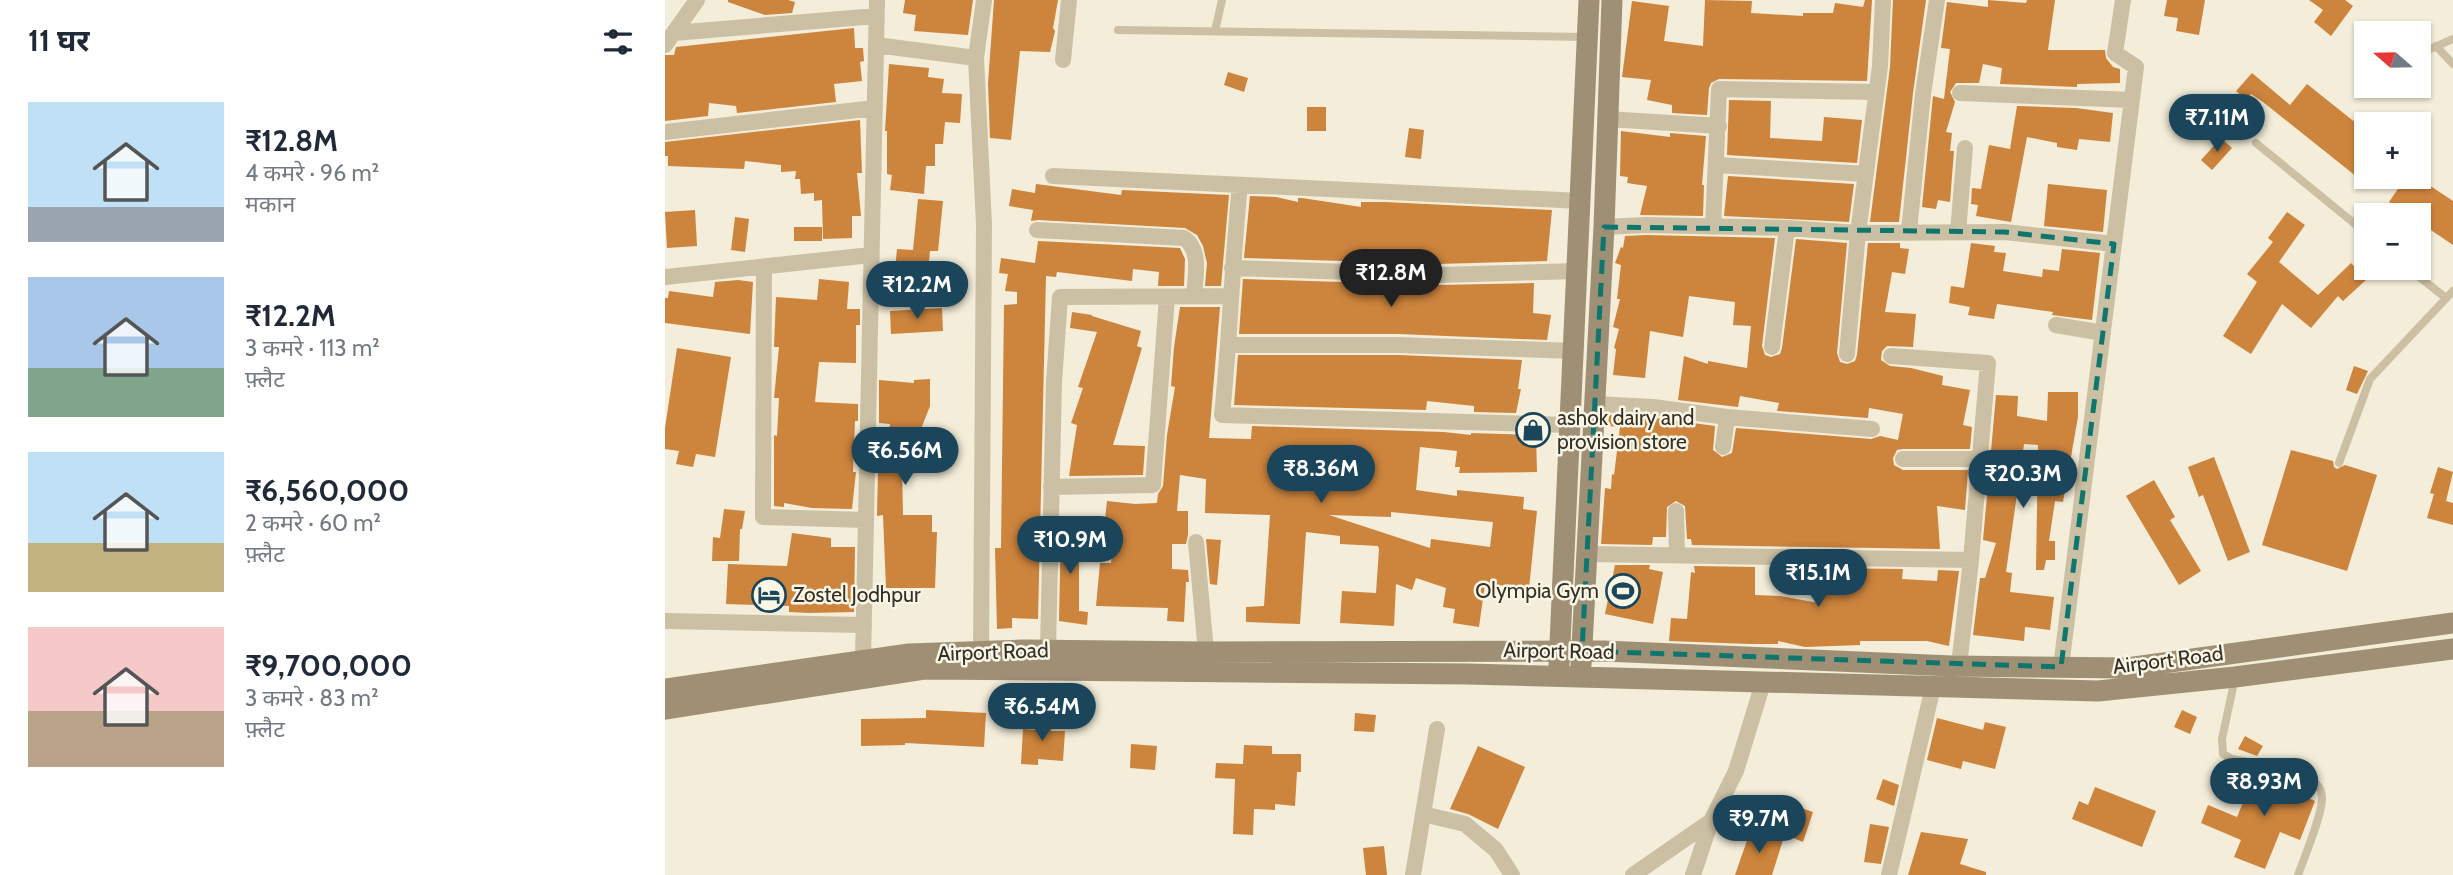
<!DOCTYPE html>
<html lang="hi">
<meta charset="utf-8">
<style>
body{margin:0;font-family:Cabin,"Noto Sans Devanagari",sans-serif;background:#f6f6f7;color:#1f2937;height:100vh;display:flex;flex-direction:column;font-size:26px;white-space:nowrap}
*{box-sizing:border-box;margin:0}
p{font-size:23px;color:#747a83}
.icon{flex:none;width:38px;height:38px;fill:none;stroke:currentColor;stroke-width:2;stroke-linecap:round;stroke-linejoin:round}
.map{position:relative;flex:1;overflow:hidden}
.side{display:flex;flex-direction:column;background:#fff;width:665px}
.side>*{flex:none}
.needle{width:46px;rotate:290deg}
.tools{position:absolute;left:1689px;top:21px;display:grid;gap:14px}
.tools a{display:grid;place-items:center;width:77px;height:77px;border-radius:0px;background:#fff;box-shadow:0 2px 5px #0004;font-size:35px}
.price{position:absolute;translate:-50% -60px;padding:0 16px;border-radius:24px;background:#1a455a;color:#fff;font-size:23px;line-height:46px;filter:drop-shadow(0 2px 4px #0008)}
.price::after{content:'';position:absolute;left:50%;top:42px;width:21px;height:16px;margin-left:-10px;background:inherit;clip-path:polygon(0 0,100% 0,50% 100%)}
.price.active{background:#222;color:#fff}
ul{padding:0;list-style:none}
li{display:flex;align-items:center;gap:21px;height:175px;padding:0 28px}
li span{display:grid;place-items:center;flex:none;width:196px;height:140px;border-radius:0px;color:#555}
li>.icon{margin-inline-start:auto}
span .icon{width:84px;height:84px;fill:#fffc;stroke-width:1}
li b{font-size:30px}
h2{display:flex;justify-content:space-between;align-items:center;height:84px;padding:0 28px;font-size:30px}
main{display:flex;flex:1;min-height:0}
.map>svg:first-child{display:block}
</style>
<main>
<section class="side">
<h2>11 घर<svg class="icon" aria-label="filters" viewBox="0 0 24 24"><path d="M4 7h16M4 17h16"/><circle cx="9" cy="7" r="2"/><circle cx="15" cy="17" r="2"/></svg></h2>
<ul>
<li><span style="background:linear-gradient(#bfe0f5 75%,#9aa5b1 0)"><svg class="icon" aria-label="home" viewBox="0 0 24 24"><path d="M3 11l9-7 9 7M6 9v11h12V9"/></svg></span><div><b>₹12.8M</b><p>4 कमरे · 96 m²</p><p>मकान</p></div></li>
<li><span style="background:linear-gradient(#a9c7e8 65%,#7fa58c 0)"><svg class="icon" aria-label="home" viewBox="0 0 24 24"><path d="M3 11l9-7 9 7M6 9v11h12V9"/></svg></span><div><b>₹12.2M</b><p>3 कमरे · 113 m²</p><p>फ़्लैट</p></div></li>
<li><span style="background:linear-gradient(#bfe0f5 65%,#c2b280 0)"><svg class="icon" aria-label="home" viewBox="0 0 24 24"><path d="M3 11l9-7 9 7M6 9v11h12V9"/></svg></span><div><b>₹6,560,000</b><p>2 कमरे · 60 m²</p><p>फ़्लैट</p></div></li>
<li><span style="background:linear-gradient(#f6c9c9 60%,#b9a48a 0)"><svg class="icon" aria-label="home" viewBox="0 0 24 24"><path d="M3 11l9-7 9 7M6 9v11h12V9"/></svg></span><div><b>₹9,700,000</b><p>3 कमरे · 83 m²</p><p>फ़्लैट</p></div></li>
</ul>
</section>
<div class="map">
<svg width="1788" height="875" viewBox="0 0 1788 875">
<rect width="100%" height="100%" fill="#f3edd9"/>
<!-- building -->
<path fill="#cd843d" fill-rule="evenodd" d="M63,0h60l7,2 -3,11 -27,2 -37,-13z
M240,0h68l-5,35 -54,-4 2,-16 -13,-2z
M329,0h64l-5,28 2,3 -5,21 -30,-1 -9,89 -21,-2 -2,-54z
M1040,0l47,1 -1,12 52,3v-3h30l2,-10 28,4 2,-7h7l-5,81 -148,-2 -8,4 -2,5 -2,27 -35,-2v-8l-25,-5 4,-20 -29,-3 10,-76 37,5 -5,35 39,5z
M1228,0h33l-13,93 -14,129h-29l20,-155z
M1323,0l38,3 1,-3h28l-7,50h57l1,8 7,9 7,2v14l-43,1v3l-77,-3 2,-16 -19,-4 -4,19h-23l-6,9 5,10 -9,30 6,1 -2,18h4l-4,51 -12,-2 -2,9 -14,-2 11,-111 11,3 6,-50 -9,-1 6,-46 41,5z
M1502,0h38l-6,35 -23,-4 2,-13 -14,-2z
M1644,0h36l8,6 -22,30 -17,-14 9,-12z
M189,28l1,20h8l1,13 -4,1 2,19 -28,3 2,18 -99,11 -1,-7 -27,-3 -1,13 -43,5v-66h9l2,-8z
M224,64l40,4 -1,9 16,2 -2,14 20,1 -2,29 -15,-1 -2,22h-8v22h-9l-2,28 -34,-4 2,-15 -5,-1v-43h-2z
M563,72l20,6 -4,14 -20,-7z
M1587,73l38,32 17,-21 59,47v33l-9,13 -94,-75 -12,-8 -5,6 -10,-9z
M1064,100l42,1 -1,37 52,3 2,-24 38,3 -5,43 -130,-8z
M1352,106l59,2 37,5 -3,29 -31,-3 -2,11 -20,-3v-4l-30,-6 -16,85 -35,-6 2,-11 -7,-1 1,-16 9,1 8,-44 21,4z
M642,107h19v24h-19z
M195,120l2,53h-5l4,43h-9v22l-29,1 -1,-39 -8,1v-8l-13,1 -1,-15h-5l1,-8 -15,1v-7l-36,-4 -1,8 -76,-3v-10h-3v-14z
M744,128l15,2 -3,29 -16,-2z
M956,131l49,6v-4l36,3 -4,49h2l-1,31 -63,-1 7,-29 -20,-3 1,-6 -8,-1z
M1556,138l11,10 -20,22 -11,-10z
M1063,176l126,8 -5,38 -125,-6z
M1741,177h11l36,24v44l-34,-23v-7h-10l-20,-13z
M371,184l85,11 1,-5 107,5 -8,91h-16l2,-23 -4,-17 -6,-11 -12,-7 -147,-8 -7,1 2,-11 -24,-4 3,-17 23,4z
M1383,184l59,6 -4,42 -59,-6z
M585,196l26,1 22,5v-4h4l59,9v-5h23l168,8 -5,51 -109,3 -194,-6z
M253,199l25,2 -5,50h-8l-3,33 -33,-4 3,-31 16,1z
M30,210l2,36 -30,2 -2,-36z
M1622,212l18,13 -26,37 39,33 33,-32 16,16 -24,22 -5,-5 -27,32 -29,-24 -31,50 -28,-18 34,-54 -10,-8 26,-32 -5,-4z
M70,217l14,2 -4,33 -14,-2z
M129,227h28v14h-28z
M981,235l129,3 -13,108 3,9 6,2 9,-3 2,-6 14,-109 51,4 -10,110 3,9 7,2 8,-3 2,-6 11,-112h32v5l9,1 -4,25 -13,-2 -7,40 31,2 -3,33 -26,-1 -5,5 -1,9 9,6 21,2 32,8 -1,9 28,5 -7,35 9,2 -2,22h-67l-6,1 -4,8 1,7 9,5h65l-3,40 -28,-4 3,43 -248,-4 -1,-6h-4l-2,-33 -9,-5 -9,6 -1,30h-13l-1,8 -51,-1 4,-56 6,1 1,-15 2,1 6,-48 -12,-1 1,-11 47,3 59,8 -2,24 9,7 10,-4 4,-25 135,11 9,-3 18,4 5,-26 -34,-6 -1,10 -91,-7 2,-8 -39,-7 -2,11 -60,-7 6,-44 24,8v-3l39,7 4,-42 -18,-1 2,-23 -46,-6 -6,41 -33,-6 -5,47 -32,-3 3,-26 -2,-1 5,-19 -6,-2 7,-28h-3l4,-34 -6,-2 6,-16 2,1 2,-12z
M373,241l142,7 5,11 -1,27h-26l1,-14 -26,-3 -1,12 -75,-9 -1,5 -10,-1 -8,343 -26,-1v10l-15,1 -2,-81h6l3,-243 13,-1v-12l-12,-1 3,-17 -9,-1 2,-15 34,5z
M1306,243l24,3 -1,6 12,1 -3,18 39,6 1,-8 16,2 3,-22 38,4 -8,67 -40,-5 1,-3 -56,-8 -3,15 -26,-4 2,-8 -21,-4 2,-17 13,2z
M154,279l30,3 -2,27h13v16h-4v38l-37,-1 -4,40 43,2v17h-3l-2,51h3l-4,37 -40,-1 -28,-5v4l-10,-1v-71l3,1 2,-38h-5l5,-51h-5l2,-50 41,3z
M578,279l195,6 96,-2 -1,30 18,2 -4,25 -149,-6h-159z
M73,280l15,2 -3,52 -85,-11v-25h3l1,-7 44,6 2,-15z
M515,307h40l-11,131 42,1 1,-13 192,6 27,3v-2l65,2 1,37 -78,1 1,-6h-5l2,-16 -37,-4 -4,43 41,6v-6l67,7 -1,12 14,2 -8,77 -44,-4 -6,43 -26,-4 2,-14 -12,-2 3,-19 -30,-10 -4,12 -16,-6 -2,42 -54,-3 2,-32 34,2 3,-44 -1,-3 -38,-2v-8l-34,-4 -6,92 -54,-2v-15l18,-1 6,-91 -65,-2 1,-34 -26,-4 -3,36h11v24l-2,9h-14v25l16,1 1,12h-3l-2,40 -17,-1 1,-13 -72,-2 4,-43h11l4,-34 -11,-1 3,-27 28,3 22,-1 1,-9 5,-8 4,-51 8,-48 -4,-1 3,-39zM726,512l102,10 -3,25 -59,-8 -1,9 -101,-33 62,2z
M277,308l1,23 -52,3 -1,-23z
M407,312l20,3v1l49,15 -4,15 5,2 -29,97 32,1 -2,29 -74,1 8,-51 -6,-2 12,-35 -5,-1 19,-55 -27,-4z
M12,348l54,9 -16,100 -19,-3 -3,13 -17,-3 3,-13 -14,-2v-21z
M573,355h160l124,5 -4,29h3l-5,24 -42,-1v-6l-47,-5 -1,9 -192,-5z
M1689,366l14,5 -11,23 -11,-4z
M265,379v27l-9,23 -1,38 -18,-1 1,49h29v17h5l-2,56h-49l-3,-73 -6,1 1,-45h6l6,-47 -11,-1v-43l35,3v-3z
M1383,392h30v25l-15,85 -8,-1 -6,40h6v19h-9l-2,10h-8l2,-125 -14,-1 -18,128 6,1 -2,19 44,5 -4,33 -25,-3 -1,14 -51,-6 7,-57h5l11,-35 -13,-3 13,-145 22,1 -1,20 30,5z
M1626,450l42,11 1,6 3,2 8,-4 32,10 -30,96 -85,-26z
M1549,457l36,95 -22,9 -25,-66 -4,2 -11,-30z
M1773,467l15,5 -7,29 7,2v22l-26,-7 7,-24 -4,-1z
M1489,480l21,37 -5,3 31,51 -22,14 -53,-89z
M59,509l21,2 -3,18h-2l-1,32h-27l1,-24 7,1z
M396,523h18v88l9,1 -1,13 -28,-4z
M127,533l39,5v9h24l-1,65 -46,1 -19,-1v-6l-63,-2 2,-40 59,2z
M541,539l15,1 -4,45 -7,-1z
M950,565h35l-1,4 14,3 -10,52 -48,-10z
M1029,566l61,1v28l25,1 39,7 1,-35 83,1 -1,10 35,2 1,-11 21,1 -10,75 -22,-5h-67v4l-55,2 -27,-6v3h-28l-81,-3 2,-23 16,1 4,-47 4,1z
M261,710l60,3 -2,34 -79,-4v2l-44,1v-27l65,-1z
M1517,710l15,7 -7,17 -16,-7z
M690,713l21,2 -2,17 -20,-1z
M372,715l15,1 -1,15h14l-2,30 -25,-2v6l-17,-1 2,-35 13,1z
M1272,718l46,12 2,-8 21,5 -11,42 -32,-8 -2,8 -34,-9z
M1580,736l18,10 -6,10 -19,-7z
M466,744l26,2 -2,24 -25,-2z
M579,745l28,1v8h29v18h-4l-2,34 -20,-2v6l-21,-1 -1,26 -20,-1 2,-55 -20,-1 1,-15 27,1z
M813,746l47,21 -27,62 -30,-15 -18,-5z
M1590,774l21,9 3,-9 17,5 2,1 -5,11 22,10 -15,39 -20,-8 -15,37 -31,-12 7,-17 -40,-17 7,-18 29,12z
M1218,779l16,6 -5,21 -18,-7z
M1430,787l61,24 -14,36 -70,-28 7,-18 9,4z
M1133,807l15,5 -10,30 -15,-6z
M1205,824l19,3 -8,37 -17,-2z
M1086,829l32,11 -11,35h-37z
M1256,832l47,7 -8,25 26,8v3h-78z
M719,846l3,29h-21l-3,-27z"/>
<g fill="none" stroke-linecap="round" stroke-linejoin="round">
<!-- lane -->
<path stroke="#cbc0a4" stroke-width="8" d="M453,30l467,7
M550,31l7,-31
M1771,46l17,18
M1754,54l34,-15
M1591,143l110,90
M1743,268l38,30
M1674,463l31,-84 83,-88
M1570,678l-13,61 1,15 9,5c22,5 88,7 90,38 1,16 -18,61 -24,78"/>
<!-- street -->
<path stroke="#cbc0a4" stroke-width="16" d="M9,33l202,-17
M0,45l32,-45
M211,45l100,13
M398,60l6,-60
M1295,93l172,7
M942,119l112,7
M0,132l210,-24
M1052,165l149,9
M388,176l528,25
M575,185c-8,77 -10,153 -18,230l349,10
M939,227l42,-2 141,3 71,5 147,-1 109,12
M1048,227l6,-138 157,3
M372,230l147,8c18,12 11,39 10,58
M1244,231l14,-137 14,-94
M1293,232l7,-84
M99,267l-1,250 103,3
M567,268l206,7 140,-4
M0,277l206,-22
M1391,325l47,8
M564,345h169l177,6
M1107,347l15,-119
M1182,354l11,-121 22,-167 3,-66
M1226,356l97,7 -17,197 -12,106
M930,404l58,3 74,10 145,12
M1058,447l4,-30
M1238,459h77
M386,487l102,-2 14,-188
M1011,511l1,44
M531,542l10,110
M922,554l384,6
M0,621l199,4
M383,650l6,-268 6,-85 170,-1
M316,652l3,-427 -8,-167 8,-58
M198,660l14,-660
M1396,667l75,-600 -21,-14 8,-53
M758,814l42,10 31,26 16,25
M748,875l24,-146
M968,875l78,-54
M1028,875l18,-54 25,-50 27,-88
M1224,875l44,-188"/>
<!-- secondary -->
<path stroke="#9f8f75" stroke-width="21" d="M894,665l30,-665
M916,665l23,-438 8,-227
M0,689l244,-35 115,-4 182,2 398,-1 348,15 175,2 326,-45
M0,709l259,-40 544,5 630,17 137,-14 218,-28"/>
</g>
<!-- marked area -->
<path fill="none" stroke="#0f766e" stroke-width="5" stroke-dasharray="14 9" stroke-linejoin="round" d="M939,227l401,5 109,12 -53,423 -479,-16z"/>
<!-- icons -->
<defs>
<g id="shop-ring" transform="scale(1.75)"><circle r="9.5" fill="#faf6e5" stroke="#1a455a" stroke-width="1.5"/><path d="M-5-2.5h2.3a2.7 3.5 0 0 1 5.4 0H5L5.5 6h-11ZM-1.5-2.5h3a1.5 2.3 0 0 0-3 0Z" fill="#1a455a"/></g>
<g id="stadium-ring" transform="scale(1.75)"><circle r="9.5" fill="#faf6e5" stroke="#1a455a" stroke-width="1.5"/><path d="M0-5a6.5 5 0 1 0 0 10a6.5 5 0 1 0 0-10ZM-3.5-1.8h7v3.6h-7Z" fill="#1a455a"/></g>
<g id="hotel-ring" transform="scale(1.75)"><circle r="9.5" fill="#faf6e5" stroke="#1a455a" stroke-width="1.5"/><path d="M-6-4.5h1.5V1H6V5H4.5V3h-9V5H-6ZM-4 0a1.8 1.8 0 1 1 3.6 0ZM.5 0V-2.5h3Q6-2.5 6 0Z" fill="#1a455a"/></g>
</defs>
<g fill-rule="evenodd">
<use href="#shop-ring" x="868" y="430"/>
<use href="#stadium-ring" x="958" y="591"/>
<use href="#hotel-ring" x="104" y="595"/>
</g>
<g text-anchor="middle" stroke-width="5" stroke-linejoin="round" paint-order="stroke">
<!-- poi labels -->
<g font-size="21" fill="#362f26" stroke="#faf6e5" text-anchor="start">
<text x="892" y="425">ashok dairy and<tspan x="892" dy="24">provision store</tspan></text>
<text x="934" y="598" text-anchor="end">Olympia Gym</text>
<text x="128" y="602">Zostel Jodhpur</text>
</g>
<!-- street labels -->
<g font-size="21" fill="#362f26" stroke="#faf6e5">
<text transform="translate(894 651) rotate(1)" y="7">Airport Road</text>
<text transform="translate(328 652) rotate(-2)" y="7">Airport Road</text>
<text transform="translate(1503 660) rotate(-7)" y="7">Airport Road</text>
</g>
</g>
</svg>
<div class="tools">
<a><svg class="needle" viewBox="-14 -14 28 28"><path d="M0-13l5 13h-10z" fill="#e53935"/><path d="M0 13l5-13h-10z" fill="#747a83"/></svg></a>
<a>+</a>
<a>−</a>
</div>
<b class="price" style="left:1552px;top:154px">₹7.11M</b>
<b class="price active" style="left:726px;top:309px">₹12.8M</b>
<b class="price" style="left:252px;top:321px">₹12.2M</b>
<b class="price" style="left:240px;top:487px">₹6.56M</b>
<b class="price" style="left:656px;top:505px">₹8.36M</b>
<b class="price" style="left:1358px;top:510px">₹20.3M</b>
<b class="price" style="left:405px;top:576px">₹10.9M</b>
<b class="price" style="left:1153px;top:609px">₹15.1M</b>
<b class="price" style="left:377px;top:743px">₹6.54M</b>
<b class="price" style="left:1599px;top:818px">₹8.93M</b>
<b class="price" style="left:1094px;top:855px">₹9.7M</b>
</div>
</main>
